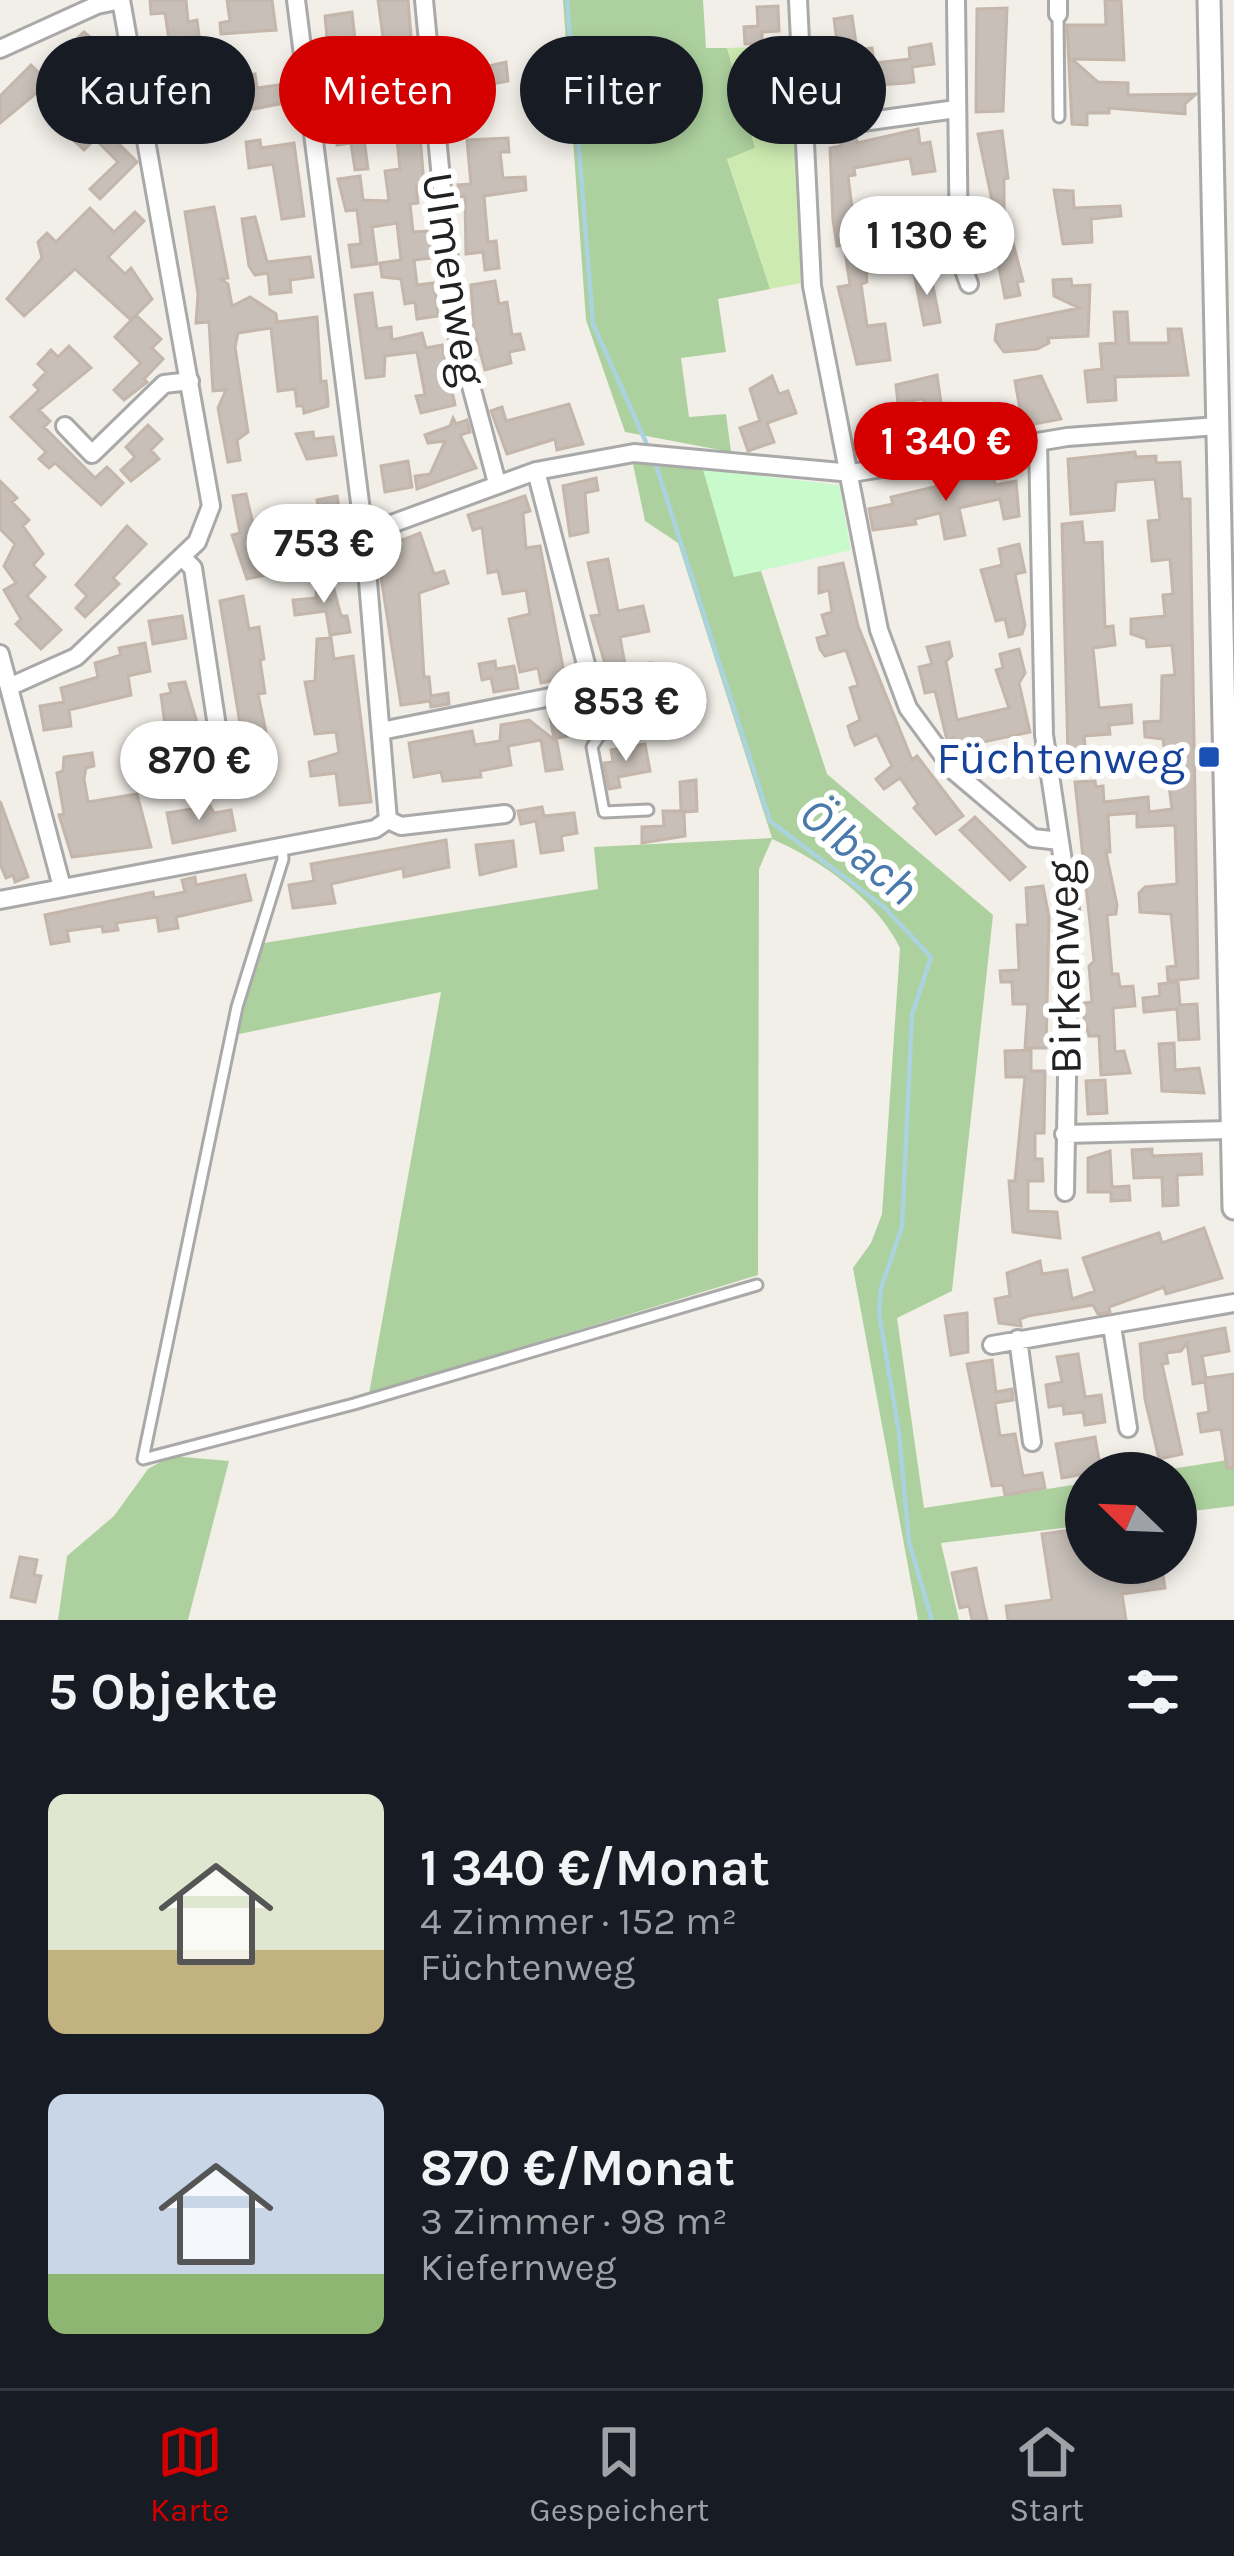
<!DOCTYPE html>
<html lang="de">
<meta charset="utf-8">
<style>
body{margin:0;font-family:Karla,sans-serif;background:#20242c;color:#f1f3f6;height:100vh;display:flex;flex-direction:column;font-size:45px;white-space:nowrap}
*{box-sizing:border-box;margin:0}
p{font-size:39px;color:#9ea1a6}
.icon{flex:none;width:66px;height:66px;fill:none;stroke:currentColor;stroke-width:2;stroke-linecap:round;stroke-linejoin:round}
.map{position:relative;height:1620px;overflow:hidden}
.drawer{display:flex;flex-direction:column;background:#171b24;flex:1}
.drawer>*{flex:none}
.banner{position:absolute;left:36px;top:36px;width:1164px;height:108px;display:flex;gap:24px}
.needle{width:78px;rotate:293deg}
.buttons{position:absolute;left:1065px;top:1452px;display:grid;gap:24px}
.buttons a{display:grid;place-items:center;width:132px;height:132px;border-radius:50%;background:#171b24;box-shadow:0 6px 18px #0003;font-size:60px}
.price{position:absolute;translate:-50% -102px;padding:0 27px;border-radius:42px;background:#fff;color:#222;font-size:39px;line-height:78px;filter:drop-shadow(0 3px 6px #0008)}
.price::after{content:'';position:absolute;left:50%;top:72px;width:36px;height:27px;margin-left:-18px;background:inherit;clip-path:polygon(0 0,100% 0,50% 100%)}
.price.active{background:#d40000;color:#fff}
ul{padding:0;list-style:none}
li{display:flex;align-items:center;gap:36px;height:300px;padding:0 48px}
li span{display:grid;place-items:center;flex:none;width:336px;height:240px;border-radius:18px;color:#555}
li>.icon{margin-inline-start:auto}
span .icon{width:144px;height:144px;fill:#fffc;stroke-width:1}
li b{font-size:51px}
h2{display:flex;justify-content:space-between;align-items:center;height:144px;padding:0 48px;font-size:51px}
.pill{padding:0 42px;border-radius:54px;background:#171b24;box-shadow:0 6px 18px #0003;font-size:42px;line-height:108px}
.pill.active{background:#d40000;color:#fff}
.menu{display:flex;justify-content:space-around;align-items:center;height:168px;border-top:3px solid #363941;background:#171b24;font-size:33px;color:#9ea1a6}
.menu a{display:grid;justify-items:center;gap:6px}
.menu .active{color:#d40000}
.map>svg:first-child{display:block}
</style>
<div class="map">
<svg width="1234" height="1620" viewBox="0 0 1234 1620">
<rect width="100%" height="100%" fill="#f2efe9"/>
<!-- grass -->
<path fill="#cdebb0" d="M808,45l14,234 -52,10 -43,-131 28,-10 -28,-100z"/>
<!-- forest -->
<path fill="#add19e" d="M563,0h140l3,48h21l28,100 -28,11 43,130 -52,10 8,53 -45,6 8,59 37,-3 5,38 -106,-20 -39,-112z
M659,462l44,7 31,107 27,-5 66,203 166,141 -41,376 -55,27 27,190 162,-25v42l-145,18 18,77h-41l-65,-352 18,-25 11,-29 18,-266c-23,-48 -79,-88 -128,-109l-13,30 -1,406 -389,119 72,-402 -206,43 29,-92 334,-54 -4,-42 178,-9 -94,-295 -33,-22 -12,-57z
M171,1456l58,5 -41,159h-130l9,-64 47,-40 34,-47z
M1234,1459v47l-58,7v-40h-30z"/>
<!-- park -->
<path fill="#c8facc" d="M703,469l136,16 12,65 -117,27z"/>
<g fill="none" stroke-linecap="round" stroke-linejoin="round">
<!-- stream -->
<path stroke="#aad3df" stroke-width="4.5" d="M567,0l26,324 56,125
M654,459l116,362 114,86 47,50 -19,58 -10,212 -21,61 -2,25 20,120 10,109 23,78"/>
</g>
<!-- building -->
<path fill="#c7bfb8" stroke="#c4b6ab" stroke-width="3" fill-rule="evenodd" d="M150,0h36l2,22 9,-2 2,15 -9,2 -6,15 11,83 -26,4 -5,-43 11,-1 -3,-26 -14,2 -4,-30 15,-1 -4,-27 -14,1z
M227,0h45l4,30 -55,4 -1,-11 10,-2z
M378,0h30l8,96h-8l2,26 9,-1 5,65 -8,1 2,16 -8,1 3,28 16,-1 3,27 -18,2 3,25 17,-2 4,33 -21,3 -2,-17 -10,2 -4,-25 -19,-2 -2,-14 21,-3 -4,-37 -25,4 5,37 -25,3 -3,-22 12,-1 -4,-34 -11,1 -8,-32 22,-3 3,24 26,1 -4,-30 15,-2 -3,-30h-33l4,30 -13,1 -4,-27 -14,2 -12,-129 27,-4 4,36 28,-4zM389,69l4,39 -4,6 -29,3 -1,-45z
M1105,0h16l3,60 -52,-1 26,23 30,1v12l68,-1 -11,10v10l-76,-6v5h-22v12l-15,-1 -5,-99h39z
M778,6l1,25 -17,1v12h-17l-1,-17 14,-1 -1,-19z
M1007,8l-4,103 -27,1 1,-103z
M852,16l5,34 15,-2 2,15 36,-4 -1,-11 22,-4 3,20 -22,3 2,15 -7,1 -59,4 -1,-8 -29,4 -3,-22 8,-2 -2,-16 16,-2 -3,-22z
M84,32l26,22 -10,10 6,6 -12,12 10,10 -10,10 6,-6 9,9 -9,9 24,23 -6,6 19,19 -37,37 -10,-10 28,-27 -23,-23 -11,11 -13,-12 23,-24 -7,-6 7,-6 -31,-31 -63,52v-27l31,-31 8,8 21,-21 24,-2 -10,-9z
M506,62l2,19 -22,4 1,9 -24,2 -1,-24z
M255,74l2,14 29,-4 3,18 -51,10 -3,-20 -9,1 -2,-14z
M918,129l2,15 10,-2 5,29 -22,3 -3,-16 -56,10 1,7 -7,1 9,72 48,-7 -4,-24 22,-3 5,29 -10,1 3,25 -55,3 1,10 -6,2 6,42 18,-2 5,36 -33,4 -19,-77 12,-2 -6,-40 -7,1 -4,-26 -3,-72 11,-2 -1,-8 16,-2 1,7z
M1002,131l6,47 -4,1v30l19,72 -6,1 3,13 -15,3 -11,-56h-6l-5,-30 11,-2 -16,-76z
M508,138l1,14h-9l3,26 22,-1 1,13 -42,6 4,46 8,-1 3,27 -14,2 -2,-18 -17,2 -1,-58 -6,1 -1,-12 13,-1 -4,-44z
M260,140l1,8 33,-5 10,73 -22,3 -9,-55 -24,4 -3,-26z
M1054,190l19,1 1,17 46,-2 1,10 -30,3 1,23 -29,2z
M214,207l14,71 -7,1 7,5 4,22 18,-9 26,17 1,8 40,-5 4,65 5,-1 2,20v5l-24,7 -1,-7h-6l-2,-17 -17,2 -7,-63 -33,5 -3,14 13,85 -11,8 3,20 -12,2 -10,-54 8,-18 -13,1 -4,-69 -13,1 2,-29 -13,-82z
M90,208l24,24 21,-20 9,9 -36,36 17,17 6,-6 21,31 -21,21 -56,-51 -51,47 -17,-17 35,-41 -4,-16 9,-9 9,9z
M255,217l12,45 43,-5 3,20 -23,3 1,12 -21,2 -2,-21 -13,2 -6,-9 -7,-47z
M930,271l10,51 -16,3 -10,-52z
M1071,279l1,7 18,-1 -2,51 -40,2 1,5 -12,6 -33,3 -9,-12 2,-15 82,-17 -25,-12 -1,-16z
M495,281l4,23 8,-2 5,33 8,-1 4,15 -15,3 2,11 -26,7 -11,-40 -3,-45z
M372,293l5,36 14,-2 1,13 30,-7 4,15 16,-3 13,60 -34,8 -5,-17 9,-1 -8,-43 -32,4 -1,20 -18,2 -11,-83z
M1114,312h13l2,31h40l-1,-14h13l7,46 -73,2 1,23 -28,2 -3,-31 17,-2 -2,-25 16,-1z
M136,315l25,24 -9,9 11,11 -19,20 3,3 -23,18 -10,-10 27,-27 -26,-26z
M69,346l22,22 -52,42 11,11 -6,6 51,51 12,-11 16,16 -22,22 -46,-42 -6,5 -10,-9 7,-7 -35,-35 28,-27 -5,-5 12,-13 -8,-8 13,-14 7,7z
M937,375l4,28 26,1 -4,23 -28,4 -12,-32 -25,4 -2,-18z
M772,376l7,18 9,-3 8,22 -29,10 7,19 -26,9 -8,-23 20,-7 -10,-32z
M1041,376l20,43 -69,13 -2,-10 31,-7 -6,-34z
M569,404l14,40 -26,6 -2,-11 -48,15 -16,-43 11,-4 4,14z
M898,410l-2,36 -20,3 -4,-35z
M453,418l3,6 11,-4 3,12 -10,3 16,33 -59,21 -2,-13 15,-2 15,-33 -17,2 -3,-8 25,-9z
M148,425l14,14 -11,11 8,9 -28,22 -10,-11 14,-13 -9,-10z
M313,432l1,7 19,-2 3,18 -29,4 -11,-25z
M1135,452l1,5 20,-1v7l24,-1 2,37h8l8,479 -30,3 -1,-14 9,-1 -5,-52 -31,-2 -1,-19 6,-6 32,-3 -2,-59 -38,2v-14l-29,2 2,37h-4l11,53 -1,9 -9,1 5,59h6l2,13 13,-1 2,20 -22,2 2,44 9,-1 6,22 -29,2 -2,-39h-10l-5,-19v-14l8,-1 -3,-36 5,-5 -19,-179 20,-1 1,6 7,-1 1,16 44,-5 1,15 23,-3 -9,-70 -18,-2 -1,-15 17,-1 1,-45 13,-1 -3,-30 -25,2 -1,-8 -15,-5v-15l34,-3 -2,-21 10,-1 -3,-35 -18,2 -4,-40 12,-1 -5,-41 -39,3 -2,28 -43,4 -3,-55z
M408,461l4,26 -27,5 -4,-26z
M993,473l2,12 21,-4 3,35 -15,3 -4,-20 -41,9 6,27 -20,4 -5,-26 -25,6 1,5 -43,6 -4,-21 24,-5 -2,-7z
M596,478l2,12 -13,3 3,39 -18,4 -7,-50z
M0,481l17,17 -5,4 17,18 -6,6 20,28 -10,11 12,12 -18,19 34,34 -20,19 -25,-25 5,-5 -17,-29 12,-7 -12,-17 11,-22 -15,-15z
M246,494l19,81 -18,4 -15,-44 8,-2 -7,-37z
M337,496l6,36 -19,4 -7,-36z
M525,496l5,15 -7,2 3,35 14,-2 25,132 -24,5 -3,-15 -18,4 -11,-53 21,-5 -4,-24 -23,4 -5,-23 -10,2 -6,-46 -9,3 -5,-15z
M1082,522l2,21 18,-1 3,85 8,-1 2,19 -22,3 6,60 32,-3 1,18 -23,2 1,9 -26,2 2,19 -18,1 -6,-232z
M127,526l19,18 -33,34 6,6 -34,33 -9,-9 11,-12 -11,-11z
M420,533l14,41 10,-3 4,12 -29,10 5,84h5l2,19 17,-3 1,11 -18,3 -1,-6 -29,4 -22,-141 8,-3 -5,-13z
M1019,544l6,28 -10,2 10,51 -3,9 -13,3 -4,-18 -9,2 -15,-51 21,-5 -3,-16z
M608,559l10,52 25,-5 6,25 -29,6 6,33 -18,4 -17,-58 9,-1 -12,-52z
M843,563l15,63 54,134 5,-4 46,60 -27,18 -22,-26 4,-4 -18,-26 -16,11 -8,-10 16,-13 -15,-31 -22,10 -4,-8 -3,-11 12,-6 -10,-32 8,-3 -12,-35 -21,6 -5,-7 -3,-11 11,-3 -6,-20 10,-3 -3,-22 -10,3v-25z
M330,575l11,41h6l3,16 -20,3 -4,-24 -31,4 -2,-15 23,-2 1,-22z
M243,596l6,33 10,-2 5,32 -4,1 5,33 -7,1 16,76 -25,9 -29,-178z
M182,616l4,22 -33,6 -4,-23z
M331,638l3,21 19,-3 18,146 -31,3 -4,-32 -25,3 -2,-14 30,-9 -3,-21 -21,2 -10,-52 10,-1 2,-42z
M949,642l3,14 -6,5 11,59 52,-12 -13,-38 7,-2 -3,-14 19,-5 6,24 -6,10 11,49 -75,16 -2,-10 -6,2 -12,-49 -10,2 -6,-26 13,-3 -5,-17z
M145,643l5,28 -22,5 3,19 -62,15 2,16 -27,4 -4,-24 24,-4 -3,-14 37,-11 -3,-14 26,-8 -2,-7z
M495,661l1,8 18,-3 4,22 -24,4 -3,-14 -9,2 -3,-16z
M651,663l10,64 -23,4 -11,-21h6l-3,-13 12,-3 -5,-29z
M185,682l13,44 -7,2 7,46 -26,5 -11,-84 10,-2 -2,-9z
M578,711l4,22 -28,6 -4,-23z
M529,720l28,22 5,27 -16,2 -5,-31 -33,6 3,19 -31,6 1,6 -38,4 -2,-9 -27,5 -5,-34 63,-12 3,14 25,-4 1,-16z
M645,744l5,27 -32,6 2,10 -11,2 -5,-26 9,-1 -2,-12z
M92,753l2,13 -8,2 -2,11 4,23 49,-8 14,53 -79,10 -13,-42 5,-1 -7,-41 6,-2 1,-14z
M696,780l1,31 -13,1 1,24 -43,7v-16l22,-1 -1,-15h18l-1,-29z
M0,801l28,76 -13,5 -2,-7 -7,3 -6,-14z
M210,806l4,7 17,-3 4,20 -62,13 -6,-30z
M542,807l2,9 30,-3 3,20 -16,3 2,14 -22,3 -5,-32 -15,3 -3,-13z
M975,817l50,50 -15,13 -50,-50z
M446,840l3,27 -45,10 -1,-9 -72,16 4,19 -42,5 -4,-23 25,-4 -3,-17z
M513,841l3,25 -36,9 -4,-30z
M245,875l6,25 -75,17 2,11 -19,3 -2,-14 -41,6 2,7 -15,2 -1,-6 -35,5 2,10 -18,3 -6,-29 108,-23 1,6 31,-6 -3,-12 13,-3 1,8z
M1043,886l6,31 -3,131h-21l3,-44h-15l-1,-22h-11l-1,-11 19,-1 -2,-45h11l-2,-37z
M1178,982l2,23 17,-1 2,35 -20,1 -2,-31 -33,3 -1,-14 17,-2 -1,-12z
M1174,1043l1,27 24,-2 5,25 -42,-2 -3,-47z
M1031,1050v21h14l-1,62h-9v26h7l1,22h-15v30l29,1 3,26 -47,-6 -4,-51h6l10,-104h-19l-1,-26z
M1105,1080l2,33 -19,1 -2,-33z
M1152,1149v7l49,-2 1,20 -25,1 1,30 -15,1 -1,-29 -28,1 -2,-28z
M1110,1151l2,36 17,-1 1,14 -19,1v-9h-23v-34z
M1204,1228l18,50 -56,16 -2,-7 -55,20 1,5 -12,2 -5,-9 -65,11 -8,3 1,7 -22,-3 -4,-24 15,-3 -3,-23 33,-12 2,13 25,-4 5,29 23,-8 -12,-33 76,-25 3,10z
M967,1313l1,39 -17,3 -6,-39z
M1225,1328l4,23 -27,5 4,22 28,-4v94h-7l-6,-39 -20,3 -3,-18 11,-2 -4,-30 -12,2 -6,-41 -6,8 -15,2 2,10 -6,1 20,90 -23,5 -14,-60 -5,-55z
M1078,1354l7,43 16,-2 4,27 -20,3 -2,-13 -19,2 -1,-9 -14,2 -3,-22 16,-3 -5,-25z
M992,1360l4,32 16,-3 1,11 -18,3 5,33 15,-2 8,42 19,-3 3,15 -40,7 -2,-10 -11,1 -25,-122z
M1095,1437l6,34 -39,7 -6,-34z
M1086,1528v35h75l4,25 -43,6 4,26h-118l-2,-14 46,-6 -10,-66z
M20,1557l17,3 -3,15 7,1 -6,26 -24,-5z
M976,1568l7,35 4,17h-15l-3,-14 -9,2 -8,-35z"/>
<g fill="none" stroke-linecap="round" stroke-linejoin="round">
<!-- service casing -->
<g stroke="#a9a9a9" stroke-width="15">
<path id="service" d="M1058,14l1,103
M603,730l-11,17 12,65 44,-2
M282,845l1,14 -46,148 -94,452 211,-55 403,-119"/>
</g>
<!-- minor casing -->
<g stroke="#a9a9a9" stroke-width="22">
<path id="minor" d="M296,0l68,534 24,286
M424,0l31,326 42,157
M798,0l14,286 67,344 29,78 47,64 78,66 27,3
M956,0l3,256 10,28
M1058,14v-14
M0,49l97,-44 24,-5
M805,130l151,-21
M65,426l27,28 72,-70 26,-3
M1038,442l6,293 26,173 -5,284
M536,471l67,259
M364,534l172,-63 98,-18 218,20 215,-36 151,-11
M183,558l10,10 30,198
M0,654l62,233
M9,687l67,-30 121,-115 14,-36 -90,-506
M381,731l209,-42
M388,820l13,6 104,-12
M0,900l375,-71 13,-9
M1064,1134l166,-4
M1112,1326l16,102
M1018,1339l14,103
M992,1345l242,-42"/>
</g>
<!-- tertiary casing -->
<g stroke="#a9a9a9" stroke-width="27">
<path id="tertiary" d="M1209,0l25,1208"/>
</g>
<!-- service -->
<use href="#service" stroke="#fff" stroke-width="9"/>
<!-- minor -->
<use href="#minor" stroke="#fff" stroke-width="16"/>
<!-- tertiary -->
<use href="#tertiary" stroke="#fff" stroke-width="21"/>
</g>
<!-- markers -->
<rect fill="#1a4fb4" stroke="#fff" stroke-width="4.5" x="1197" y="745" width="24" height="24" rx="6"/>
<g text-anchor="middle" stroke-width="12" stroke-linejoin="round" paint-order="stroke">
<!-- street labels -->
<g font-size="45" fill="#222" stroke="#fff">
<text transform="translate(455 279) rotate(81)" y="16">Ulmenweg</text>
<text transform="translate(1063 967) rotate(-91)" y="16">Birkenweg</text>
</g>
<!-- transit labels -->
<g font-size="45" fill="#164399" stroke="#fff" text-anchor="end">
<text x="1185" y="773">Füchtenweg</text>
</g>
<!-- water labels -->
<g font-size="48" font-style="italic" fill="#4a7aab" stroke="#fff">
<text transform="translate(860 850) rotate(40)" y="17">Ölbach</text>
</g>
</g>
</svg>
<div class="buttons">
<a><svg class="needle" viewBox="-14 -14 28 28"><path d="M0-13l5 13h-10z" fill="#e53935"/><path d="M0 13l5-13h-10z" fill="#9ea1a6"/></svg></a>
</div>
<b class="price" style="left:927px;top:298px">1 130 €</b>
<b class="price active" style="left:946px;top:504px">1 340 €</b>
<b class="price" style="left:324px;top:606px">753 €</b>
<b class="price" style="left:626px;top:764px">853 €</b>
<b class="price" style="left:199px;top:823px">870 €</b>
<div class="banner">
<a class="pill">Kaufen</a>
<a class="pill active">Mieten</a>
<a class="pill">Filter</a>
<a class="pill">Neu</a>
</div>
</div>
<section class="drawer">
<h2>5 Objekte<svg class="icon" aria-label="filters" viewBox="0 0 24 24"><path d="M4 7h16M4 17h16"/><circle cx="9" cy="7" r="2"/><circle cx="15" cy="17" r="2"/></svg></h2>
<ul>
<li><span style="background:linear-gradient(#dfe7d0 65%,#c2b280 0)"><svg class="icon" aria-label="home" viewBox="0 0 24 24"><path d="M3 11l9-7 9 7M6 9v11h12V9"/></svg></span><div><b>1 340 €/Monat</b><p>4 Zimmer · 152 m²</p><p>Füchtenweg</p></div></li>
<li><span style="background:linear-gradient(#c9d6e8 75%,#8fb573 0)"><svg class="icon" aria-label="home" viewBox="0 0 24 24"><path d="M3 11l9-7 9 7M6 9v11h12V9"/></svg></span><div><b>870 €/Monat</b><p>3 Zimmer · 98 m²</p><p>Kiefernweg</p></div></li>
</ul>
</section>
<nav class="menu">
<a class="active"><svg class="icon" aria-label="map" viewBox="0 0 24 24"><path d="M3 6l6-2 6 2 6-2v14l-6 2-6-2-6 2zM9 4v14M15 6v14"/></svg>Karte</a>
<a><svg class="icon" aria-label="saved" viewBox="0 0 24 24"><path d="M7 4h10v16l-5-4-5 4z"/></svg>Gespeichert</a>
<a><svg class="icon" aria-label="home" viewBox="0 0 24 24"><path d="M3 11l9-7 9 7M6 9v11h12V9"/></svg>Start</a>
</nav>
